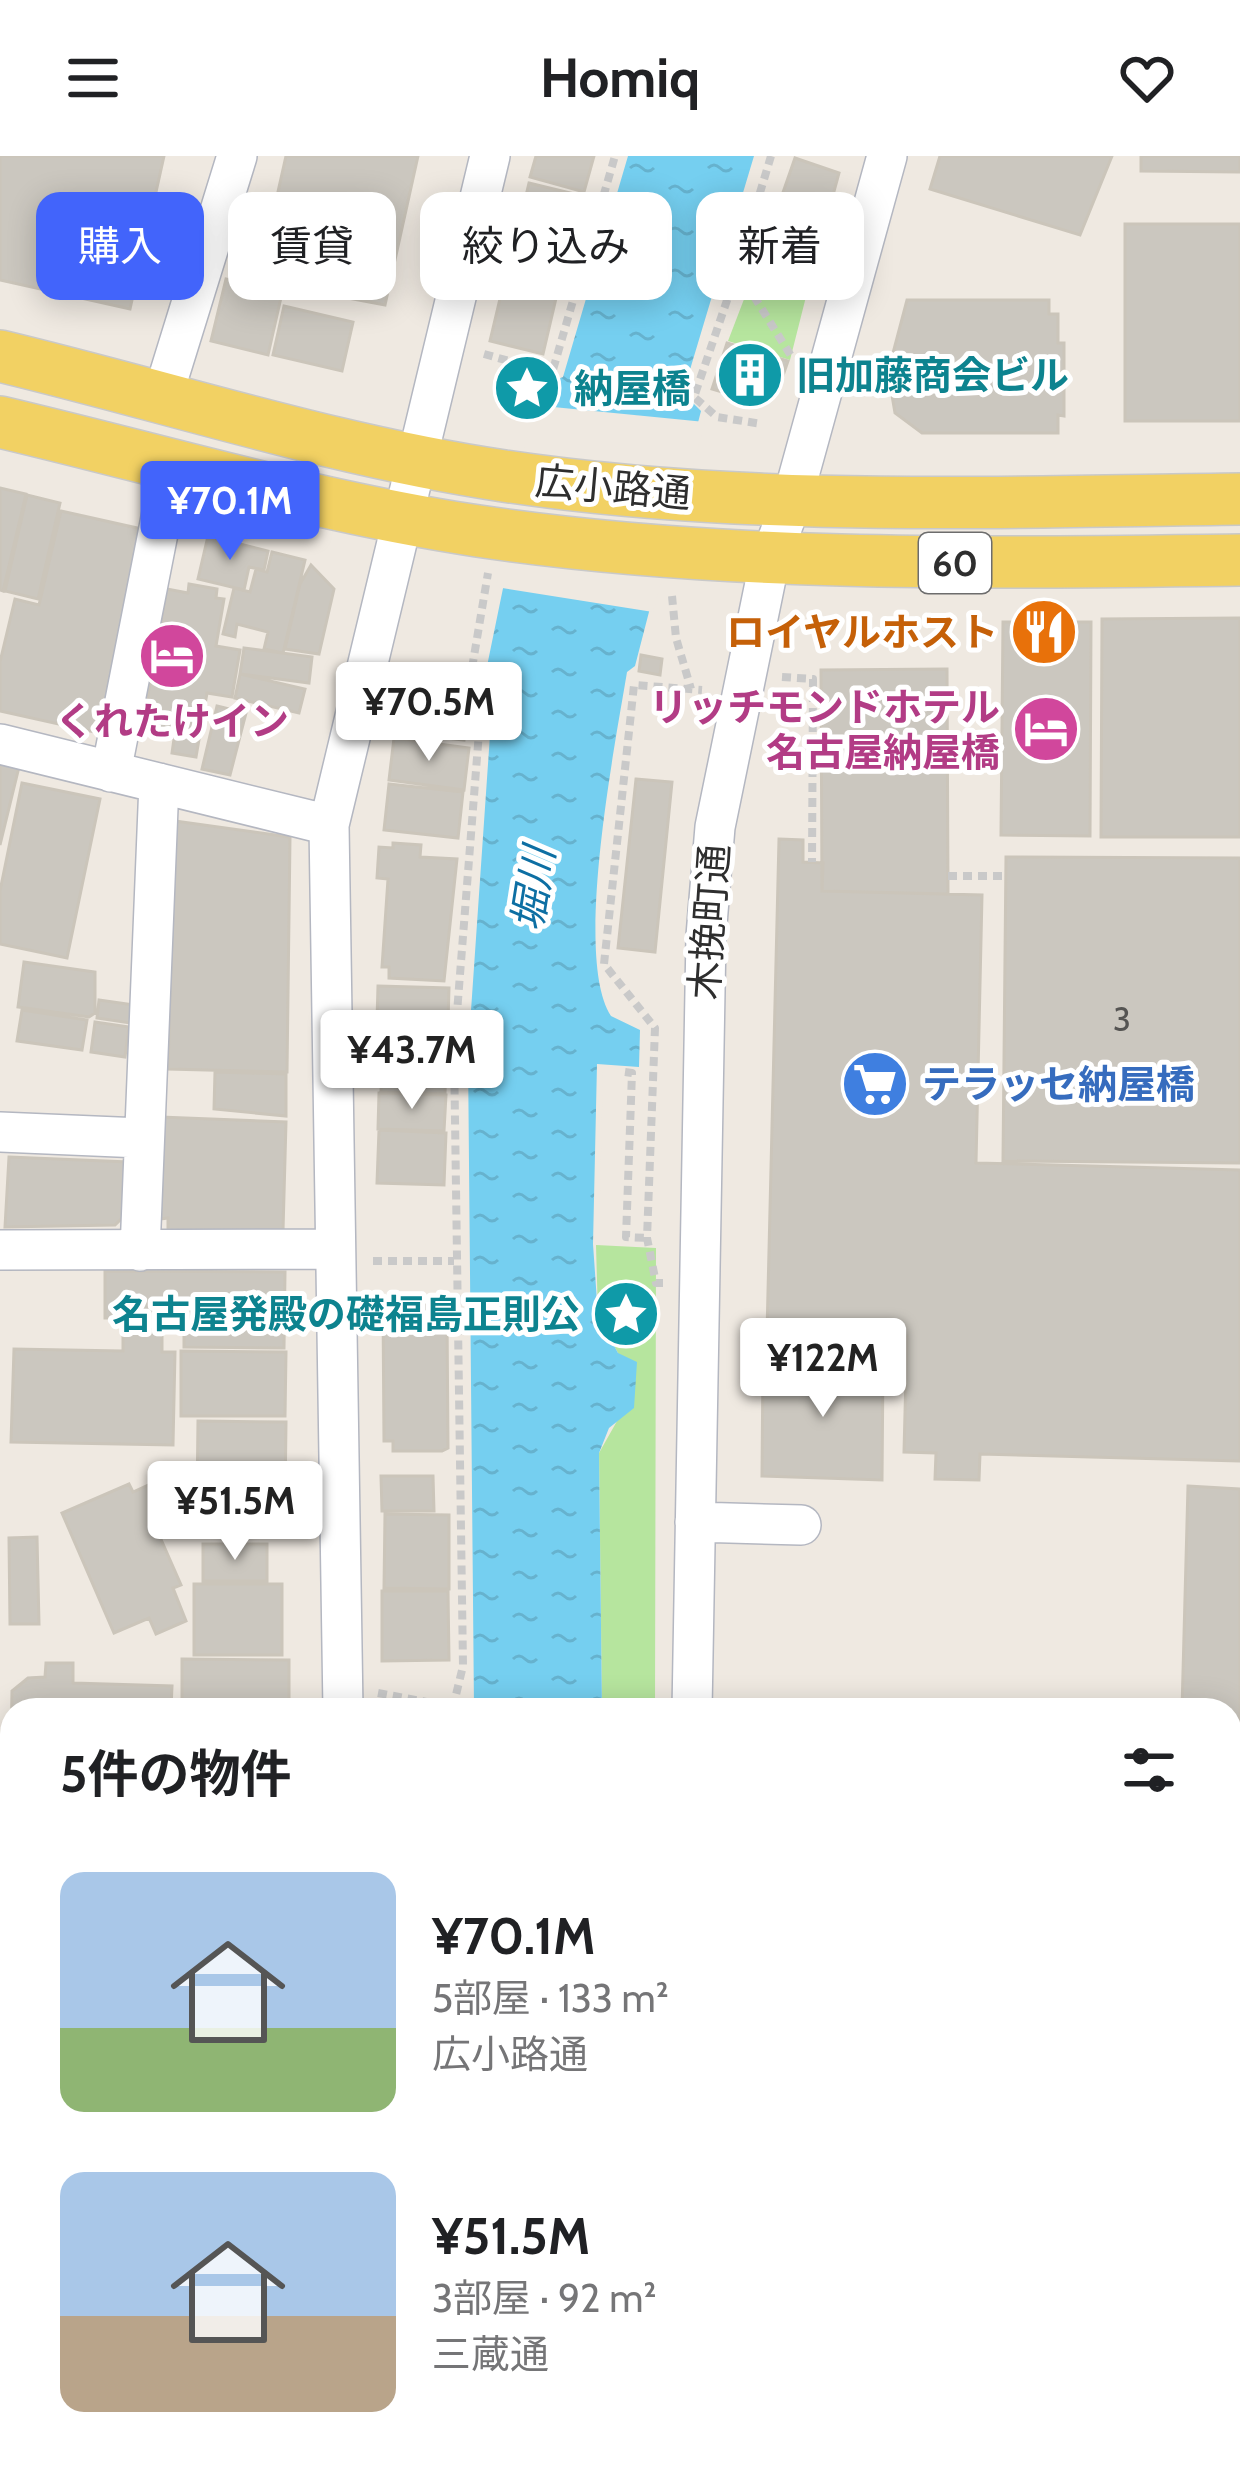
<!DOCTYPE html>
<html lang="ja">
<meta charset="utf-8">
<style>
body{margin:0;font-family:Cabin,"Noto Sans JP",sans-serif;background:#f2f2f2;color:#202124;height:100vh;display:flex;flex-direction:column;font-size:45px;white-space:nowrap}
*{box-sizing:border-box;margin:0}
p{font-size:39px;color:#757577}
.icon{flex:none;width:66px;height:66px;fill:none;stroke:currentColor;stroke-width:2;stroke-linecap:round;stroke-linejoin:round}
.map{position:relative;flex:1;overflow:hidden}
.drawer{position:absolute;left:0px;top:1542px;width:1242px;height:768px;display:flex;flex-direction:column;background:#fff;border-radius:36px 36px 0 0;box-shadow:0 6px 30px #0003}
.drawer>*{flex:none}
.guide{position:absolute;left:36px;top:36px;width:1170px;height:108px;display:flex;gap:24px}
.price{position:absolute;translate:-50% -102px;padding:0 27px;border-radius:12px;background:#fff;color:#222;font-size:39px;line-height:78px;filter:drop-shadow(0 3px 6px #0008)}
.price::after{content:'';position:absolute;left:50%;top:72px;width:36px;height:27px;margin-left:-18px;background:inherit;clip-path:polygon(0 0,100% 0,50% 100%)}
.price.active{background:#4264fb;color:#fff}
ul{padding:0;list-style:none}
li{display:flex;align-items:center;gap:36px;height:300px;padding:0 60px}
li span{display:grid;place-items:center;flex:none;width:336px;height:240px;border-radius:24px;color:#555}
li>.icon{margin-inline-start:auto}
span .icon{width:144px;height:144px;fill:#fffc;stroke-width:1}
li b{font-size:51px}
h2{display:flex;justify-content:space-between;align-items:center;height:144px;padding:0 60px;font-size:51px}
.tag{padding:0 42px;border-radius:24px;background:#fff;box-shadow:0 6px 30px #0003;font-size:42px;line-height:108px}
.tag.active{background:#4264fb;color:#fff}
header{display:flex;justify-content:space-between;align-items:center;height:156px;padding:0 60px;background:#fff;font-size:54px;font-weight:800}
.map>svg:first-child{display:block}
</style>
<header><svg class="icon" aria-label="menu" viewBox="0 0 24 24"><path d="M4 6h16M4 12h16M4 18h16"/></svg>Homiq<svg class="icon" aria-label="heart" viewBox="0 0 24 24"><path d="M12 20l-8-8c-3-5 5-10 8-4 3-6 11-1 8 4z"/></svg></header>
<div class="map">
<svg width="1240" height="2310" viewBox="0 0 1240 2310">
<defs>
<pattern id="water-ripples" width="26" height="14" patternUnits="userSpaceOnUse" patternTransform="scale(3)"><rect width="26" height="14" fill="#75cff0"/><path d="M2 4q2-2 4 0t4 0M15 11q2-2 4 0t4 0" fill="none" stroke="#66b2ce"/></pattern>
</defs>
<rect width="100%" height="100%" fill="#efe9e1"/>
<!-- grass -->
<path fill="#b6e59e" d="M764,91l50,18 -24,95 -62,-19z
M596,1089l60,3 -1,462h-53l-3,-257 22,-39 -3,-61 -20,-37z"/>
<!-- water -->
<path fill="url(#water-ripples)" d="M628,0h126l-71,237 18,18 -66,255 -8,6c-12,74 -54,285 -16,344l29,14 -1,37 -42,-3 -4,180 5,72 20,37 19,9 -3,46 -25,20 -10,25 3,257h-128l-6,-656 26,-377 -8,-6 59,-287 18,-7z
M455,2298h127l-1,12h-126z"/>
<!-- pier -->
<path fill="#efe9e1" d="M533,249l172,17 -52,190 -157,-25z
M600,910l24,1 1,5 -22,-2 -4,168 -5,-1z"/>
<!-- building -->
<path fill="#cbc7bf" stroke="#cbc5ba" stroke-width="3" d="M0,0h164l-34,153 -130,-29z
M286,0h132l-33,149 -127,-24z
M536,0h58l-10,36 -54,-15z
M940,0h172l-32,79 -150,-46z
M1141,0h99v16l-99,-1z
M795,2l44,15 -25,92 -50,-18z
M529,27l54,13 -17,72 -54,-14z
M1125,68h115v197h-115z
M508,109l53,12 -18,77 -53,-13z
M226,123l56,14 -14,62 -57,-14z
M907,144h142v14h9v29h6v73l-6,-1v18h-136l-27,-20 -7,-41z
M284,150l69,16 -11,49 -69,-16z
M727,187l61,18 -11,32 -18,10 -47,-14z
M0,332l26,6 -23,97 -3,-1z
M27,339l33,8 -22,96 -33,-8z
M61,355l85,19 -47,203 -99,-22v-49l15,-63 24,6z
M208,380l60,15 -4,19 -15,-3 -5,23 -46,-11z
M272,396l33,8 -22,93 -19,-4 4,-17 -31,-8 -2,13 -12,-3 11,-46 16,4 6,-23 11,3z
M311,409l23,24 -15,65 -34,-5 15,-65z
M189,428l28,5 -1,9 8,1 -8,47 24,4 -8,47 -25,-4 -11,64 -24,-4 2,-14 -33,-6 26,-144 21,4z
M1240,462v219h-139l1,-218z
M1003,466h88l-1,214 -89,-1z
M244,492l68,9 -3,26 -69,-9z
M641,499l21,4 -2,16 -21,-4z
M947,513l1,225 -126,-3 -1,-221z
M240,518l65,15 -6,24 -64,-15z
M410,525l59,14 -5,45 -65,-7z
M217,550l29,7 -16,62 -28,-6z
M394,582l75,10 -5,42 -75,-10z
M0,607l19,4 -19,78z
M636,623l36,3 -17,170 -37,-4z
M22,627l78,16 -33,159 -67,-14v-53z
M389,628l74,8 -5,46 -74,-8z
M175,665l115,16 -3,235 -119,-3z
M779,683l24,1v22l20,1 -1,28 160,4 -6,268 264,7v291l-260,-7 -1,26 -44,-1 1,-26 -32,-1 3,-116 -140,-3z
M393,687l28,2 -1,12 37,2 -13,122 -55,-3v-11h-7l6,-88 -11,-1 2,-31 14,1z
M1006,701l234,1v305l-237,-2z
M24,806l71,10v41l-6,4 -71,-10z
M378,830l71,2 -2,69 -71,-2z
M99,844l35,5 -3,18 -34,-5z
M22,854l65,10 -5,30 -65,-9z
M95,866l34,5 -4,30 -34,-5z
M382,902l64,3 -1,33 -64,-2z
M215,916l71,2v42l-72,-7z
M379,937l67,2 -2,36 -66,-2z
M160,961l126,5 -3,109h-115v-13l-8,1z
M379,974l67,3 -2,52 -67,-2z
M9,1001l119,5 -3,53 -10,10 -110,2z
M105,1115l180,1 -1,76 -100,-1v-29h-79z
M392,1141l49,2v16h6l1,133 -6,3h-49v-10h-9l-1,-136h9z
M123,1173l39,1v22h13l-2,93 -162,-3 3,-93 109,2z
M181,1195l105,1 -1,64h-104z
M763,1204l120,3 -1,117 -120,-4z
M198,1265l88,1 -1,78h-88z
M381,1320h52l1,35h-52z
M155,1326l17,39 -16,7 25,57 -8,3 13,33 -30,13 -7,-16 -35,15 -52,-120 67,-29 4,8z
M1188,1330l52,3v284h-10v-63h-48z
M385,1358l64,1v74l-65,-1z
M37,1381l2,87h-29l-1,-86z
M203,1388h64v37h-64z
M194,1428h88v71h-88z
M382,1435h66l1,69 -67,1z
M182,1503l107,1v50h-107z
M46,1507h27v20l99,3 -1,24h-159l-1,34 1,-53 16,-13 17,-1z
M0,1719l12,1v268h-12z
M1230,1755h10v94l-10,-1z
M1230,1981h10v64h-10z
M0,2060l12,1v117l-12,-1z
M1230,2085h10v32h-10z
M7,2179l5,1v49l-10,-1z
M1230,2189h10v46h-10z
M1230,2273h10v37h-99v-12h89z
M74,2298h38v12h-38z
M123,2298h30v8l-30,1z
M155,2298h121l-1,8z
M743,2298h130l1,12h-131z"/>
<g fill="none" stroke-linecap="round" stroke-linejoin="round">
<!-- minor casing -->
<g stroke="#b4b7c1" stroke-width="42">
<path id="minor" d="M163,239l74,-239
M0,588l329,81
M111,616l61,-310
M0,976l141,6
M0,1094l333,-1
M140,1095l19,-468
M695,1366l106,3
M343,1554l-14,-885 161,-669
M692,1554l14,-774 9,-109 55,-268 21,-55 96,-348
M0,1661h12
M1230,1688h10
M0,2018l12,1
M1230,2142h10
M342,2310v-12
M679,2310v-12"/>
</g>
<!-- major casing -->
<g stroke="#c9c9c9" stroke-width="54">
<path id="major" d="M0,200c167,40 334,95 504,120 244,36 490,26 736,23
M0,266c158,37 317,85 478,109 253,37 507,32 762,29"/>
</g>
<!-- path -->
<path stroke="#c9c9c9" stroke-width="8" stroke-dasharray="9 6" stroke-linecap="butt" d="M771,0l-34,113 56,90
M737,115l-43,126 23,20 45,7
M484,198l68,19 63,-217
M511,240l9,-31
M672,440l4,42 15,51
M782,521l31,2 -1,183
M948,720h58
M625,916l7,1 -6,164 21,1
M373,1105h81
M663,1127h-7l-9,-45 8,-210 -51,-64 30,-279 68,5
M378,1537l75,14 10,-41 -9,-615 29,-370 -12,-7 17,-101"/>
<!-- minor -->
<use href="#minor" stroke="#fff" stroke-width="39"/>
<!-- major -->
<use href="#major" stroke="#f2d163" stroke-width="51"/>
</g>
<!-- icons -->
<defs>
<g id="building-disc" transform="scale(3.45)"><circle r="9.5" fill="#0f9aa8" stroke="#fff"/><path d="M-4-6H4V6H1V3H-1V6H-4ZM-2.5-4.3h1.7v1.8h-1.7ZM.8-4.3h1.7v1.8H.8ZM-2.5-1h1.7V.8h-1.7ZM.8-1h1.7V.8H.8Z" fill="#fff"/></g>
<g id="sight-disc" transform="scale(3.45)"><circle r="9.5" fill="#0f9aa8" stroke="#fff"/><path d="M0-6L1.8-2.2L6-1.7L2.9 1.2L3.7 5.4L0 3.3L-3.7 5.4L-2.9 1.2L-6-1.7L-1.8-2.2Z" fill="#fff"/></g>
<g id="restaurant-disc" transform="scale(3.45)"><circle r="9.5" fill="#e8710a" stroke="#fff"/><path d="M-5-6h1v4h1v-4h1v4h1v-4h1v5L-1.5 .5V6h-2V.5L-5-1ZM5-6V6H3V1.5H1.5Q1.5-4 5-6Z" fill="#fff"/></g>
<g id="hotel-disc" transform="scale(3.45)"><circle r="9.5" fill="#d1479c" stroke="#fff"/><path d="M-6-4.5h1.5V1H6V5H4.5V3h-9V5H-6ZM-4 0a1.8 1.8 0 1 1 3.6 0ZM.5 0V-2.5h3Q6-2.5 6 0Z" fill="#fff"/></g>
<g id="supermarket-disc" transform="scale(3.45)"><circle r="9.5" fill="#3f7fe0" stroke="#fff"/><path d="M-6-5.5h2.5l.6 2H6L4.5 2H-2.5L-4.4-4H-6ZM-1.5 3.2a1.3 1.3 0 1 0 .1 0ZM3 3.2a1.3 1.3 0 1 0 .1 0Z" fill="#fff"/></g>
</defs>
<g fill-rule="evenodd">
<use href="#building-disc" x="750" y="219"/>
<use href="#sight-disc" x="527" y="232"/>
<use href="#restaurant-disc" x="1044" y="476"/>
<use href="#hotel-disc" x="172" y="500"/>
<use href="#hotel-disc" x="1046" y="573"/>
<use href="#supermarket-disc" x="875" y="928"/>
<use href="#sight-disc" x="626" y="1158"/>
</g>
<g text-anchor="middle" stroke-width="10" stroke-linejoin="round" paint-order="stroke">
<!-- number labels -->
<g font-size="33" fill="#555452">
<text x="1122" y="875">3</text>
</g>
<!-- shield labels -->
<rect fill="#fff" stroke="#6d6d6d" stroke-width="3" x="919" y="377" width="72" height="60" rx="9"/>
<g font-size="36" font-weight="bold" fill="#2e2e2e">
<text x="955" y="420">60</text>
</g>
<!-- culture labels -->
<g font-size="39" font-weight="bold" fill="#0d838f" stroke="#fff" text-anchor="start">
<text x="796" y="233">旧加藤商会ビル</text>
<text x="574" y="246">納屋橋</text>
<text x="580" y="1172" text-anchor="end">名古屋発殿の礎福島正則公</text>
</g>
<!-- street labels -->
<g font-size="39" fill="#2e2e2e" stroke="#fff">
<text transform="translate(613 331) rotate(5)" y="14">広小路通</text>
<text transform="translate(709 766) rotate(-86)" y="14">木挽町通</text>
</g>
<!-- food labels -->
<g font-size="39" font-weight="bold" fill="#c56008" stroke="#fff" text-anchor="end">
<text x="998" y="490">ロイヤルホスト</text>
</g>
<!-- hotel labels -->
<g font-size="39" font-weight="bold" fill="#b23c85" stroke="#fff" text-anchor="end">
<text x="1000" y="565">リッチモンドホテル<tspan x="1000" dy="45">名古屋納屋橋</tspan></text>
<text x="172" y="579" text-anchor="middle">くれたけイン</text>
</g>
<!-- shop labels -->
<g font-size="39" font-weight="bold" fill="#366cbe" stroke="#fff" text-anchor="start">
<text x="922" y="942">テラッセ納屋橋</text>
</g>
<!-- water labels -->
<g font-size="42" font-style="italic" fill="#0d6fa3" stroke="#fff">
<text transform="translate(533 733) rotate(-81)" y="15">堀川</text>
</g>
</g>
</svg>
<b class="price active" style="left:230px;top:407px">¥70.1M</b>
<b class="price" style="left:429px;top:608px">¥70.5M</b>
<b class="price" style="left:412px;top:956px">¥43.7M</b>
<b class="price" style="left:823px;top:1264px">¥122M</b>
<b class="price" style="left:235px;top:1407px">¥51.5M</b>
<div class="guide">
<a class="tag active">購入</a>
<a class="tag">賃貸</a>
<a class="tag">絞り込み</a>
<a class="tag">新着</a>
</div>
<section class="drawer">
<h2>5件の物件<svg class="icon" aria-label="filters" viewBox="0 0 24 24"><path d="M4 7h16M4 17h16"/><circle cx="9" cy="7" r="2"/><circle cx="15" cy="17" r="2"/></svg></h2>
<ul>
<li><span style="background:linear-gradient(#a9c7e8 65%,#8fb573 0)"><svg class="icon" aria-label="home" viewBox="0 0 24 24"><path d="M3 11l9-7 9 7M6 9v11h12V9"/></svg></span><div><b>¥70.1M</b><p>5部屋 · 133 m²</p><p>広小路通</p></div></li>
<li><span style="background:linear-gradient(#a9c7e8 60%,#b9a48a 0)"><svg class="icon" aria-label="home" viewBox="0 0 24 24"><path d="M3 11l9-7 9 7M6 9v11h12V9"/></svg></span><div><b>¥51.5M</b><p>3部屋 · 92 m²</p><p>三蔵通</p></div></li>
</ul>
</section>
</div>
